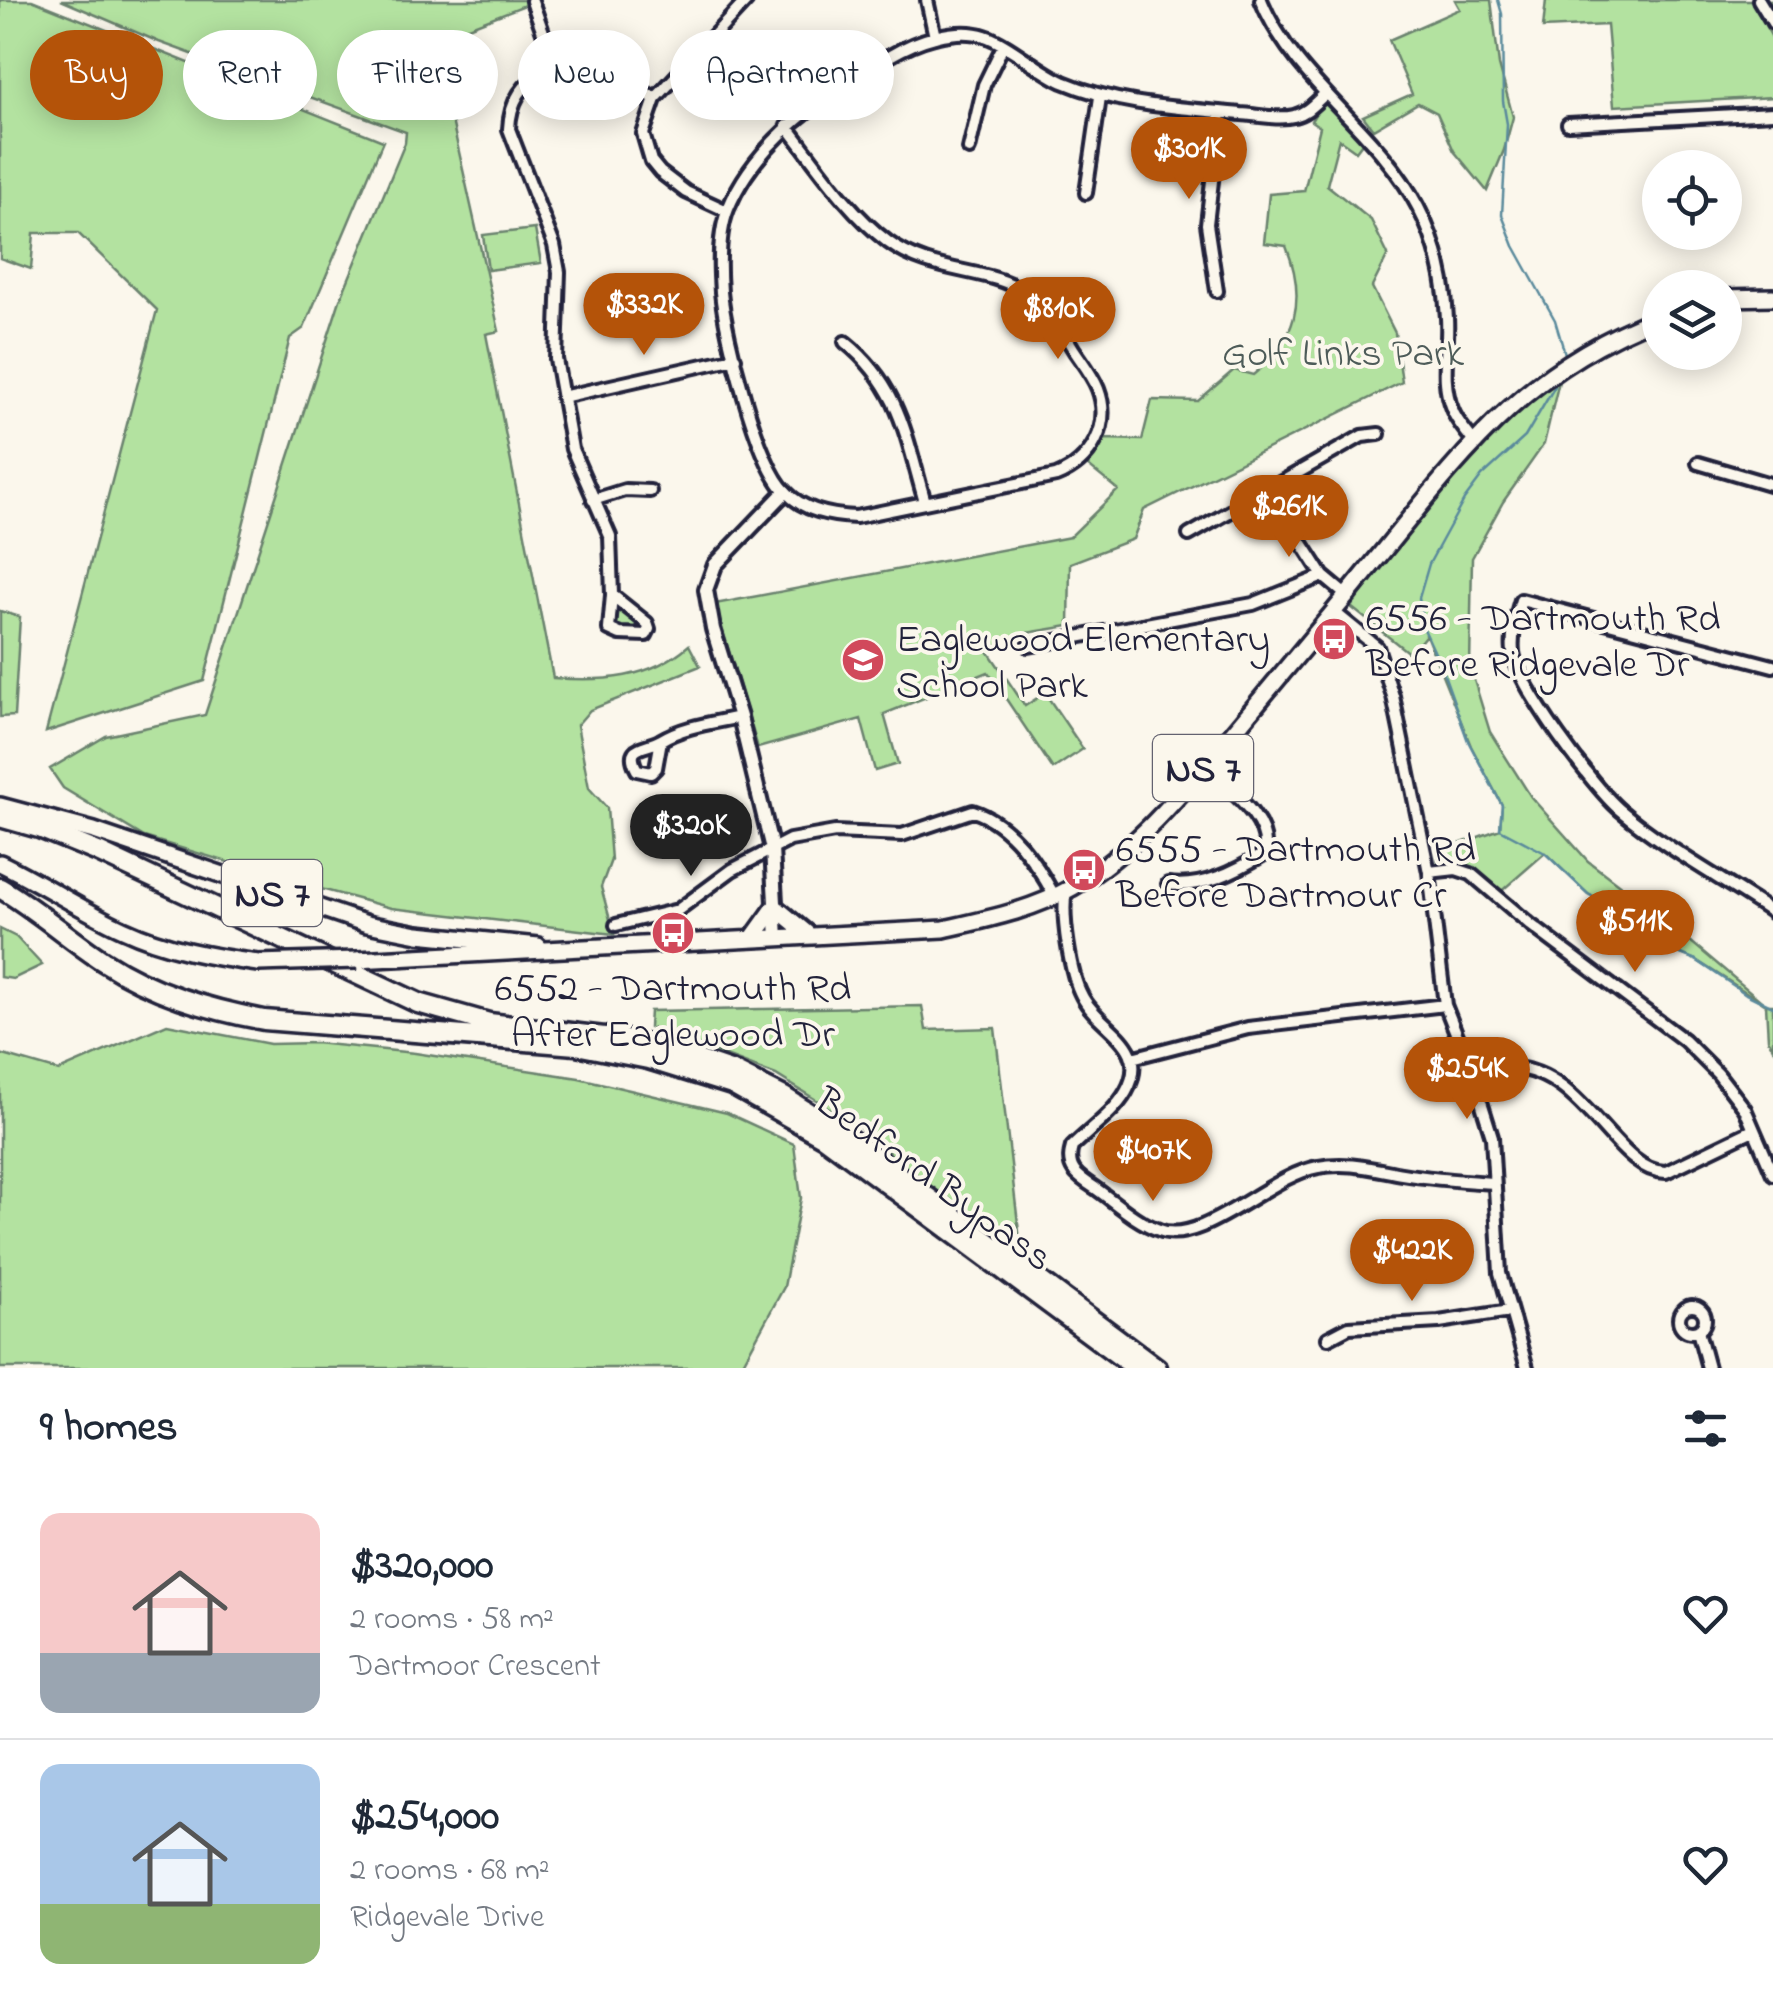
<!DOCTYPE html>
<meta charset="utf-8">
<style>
body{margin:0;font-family:"Indie Flower",sans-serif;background:#f6f6f7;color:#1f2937;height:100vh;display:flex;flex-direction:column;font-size:38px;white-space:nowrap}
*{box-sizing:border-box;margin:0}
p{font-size:32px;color:#747a83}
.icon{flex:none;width:55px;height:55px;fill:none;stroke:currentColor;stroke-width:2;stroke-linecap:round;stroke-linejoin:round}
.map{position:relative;height:1368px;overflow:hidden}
.drawer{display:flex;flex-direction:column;background:#fff;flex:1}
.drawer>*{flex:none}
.banner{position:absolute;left:30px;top:30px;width:1000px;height:90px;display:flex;gap:20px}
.controls{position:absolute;left:1642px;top:150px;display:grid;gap:20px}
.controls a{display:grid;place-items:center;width:100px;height:100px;border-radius:50%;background:#fff;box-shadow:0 5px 25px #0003;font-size:50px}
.price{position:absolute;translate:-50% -85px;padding:0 22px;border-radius:35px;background:#b45309;color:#fff;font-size:32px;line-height:65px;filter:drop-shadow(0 2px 5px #0008)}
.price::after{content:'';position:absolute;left:50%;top:60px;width:30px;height:22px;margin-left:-15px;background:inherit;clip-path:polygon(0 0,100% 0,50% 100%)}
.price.selected{background:#222;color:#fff}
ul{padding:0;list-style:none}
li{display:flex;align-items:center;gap:30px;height:250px;padding:0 40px}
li+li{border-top:2px solid #e0e1e3}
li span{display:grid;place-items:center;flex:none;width:280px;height:200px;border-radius:20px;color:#555}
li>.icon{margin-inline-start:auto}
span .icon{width:120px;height:120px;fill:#fffc;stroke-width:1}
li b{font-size:42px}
h2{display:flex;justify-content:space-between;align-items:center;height:120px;padding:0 40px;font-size:42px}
.tag{padding:0 35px;border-radius:45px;background:#fff;box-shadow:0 5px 25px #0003;font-size:35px;line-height:90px}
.tag.selected{background:#b45309;color:#fff}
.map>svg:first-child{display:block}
</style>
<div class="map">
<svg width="1773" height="1368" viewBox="0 0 1773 1368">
<rect width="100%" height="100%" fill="#fbf7ec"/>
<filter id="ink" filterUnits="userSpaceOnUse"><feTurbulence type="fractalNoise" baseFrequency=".01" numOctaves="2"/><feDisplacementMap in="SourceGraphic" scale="20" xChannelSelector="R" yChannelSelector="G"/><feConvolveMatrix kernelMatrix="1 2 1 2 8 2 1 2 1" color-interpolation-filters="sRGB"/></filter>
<g filter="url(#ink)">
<!-- green -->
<path fill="#b3e2a0" stroke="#6a826e" stroke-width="2.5" d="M0,0h32l351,141 -79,187 -14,10 -86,343 -158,51 111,-422 -79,-77h-44l-3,36 -31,-11z
M61,0h477l-104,40 65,291 -13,3 67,344c50,4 97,1 136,-33l11,21 -110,44 -13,15 12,63 18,20 4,52 -10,27 13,47 -223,-26 -103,-28 -144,-43 -81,-49 -13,-19 56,-33 99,-21 135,-415 65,-157 1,-11 -247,-90z
M1455,0h36l8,65 14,52 -9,33 -17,41 -33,-40 -17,-38 -19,-10 -45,26 -10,-13 49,-22 -23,-54 71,-31z
M1546,0h227v23l-7,4 7,12v58l-159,9 -7,-81 -64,3z
M1325,98l40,41 -9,12 -17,-12 -12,46 44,35 17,35 -16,32 23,46 7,49 -258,128 -11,29 -63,24 -1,63 -42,7 -10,7 -31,8 39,58 20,-13 38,56 -30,20 -65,-97 -104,42 14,50 -23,7 -14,-52 -103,29 -43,-144 355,-67 48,-47 -31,-25 16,-26 39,1 10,-40 46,1 36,-31 19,5c44,-35 54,-76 33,-129l-22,-3 5,-49 35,-3 16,-64 -9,-6z
M535,229l6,34 -53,7 -5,-35z
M1560,377l-16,67 -41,58 -31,56 -2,109 20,65 41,65 57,64 76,58 102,86h7v43l-5,-9 -2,-34 -70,-45 -30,-12 -35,-31 -43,-23 -43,-41 -48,42 -40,-30 -19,-3 -1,-10 63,-23 2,-24 -31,-59 -45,-111 -16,19 -59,-47c62,-82 124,-171 209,-230z
M621,608l23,17 -3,8 -30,-6 1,-16z
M0,611l20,6 -6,99 -14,1z
M0,929l16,8 26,28 -29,14 -13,-2z
M922,1006l4,24 69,-2 28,238 -165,-140 -82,-51 -127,-48 1,-16z
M167,1024l103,20 45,-1 100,10 164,25 148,35 67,31 7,54 -17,89 -44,81h-740v-314l59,17z"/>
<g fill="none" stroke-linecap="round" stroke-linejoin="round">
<!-- stream -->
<path stroke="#5a8a9c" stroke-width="2.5" d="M1498,0l4,14 1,87 4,23 -5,91 12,31 41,74 10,34
M1555,386l-30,51 -43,39 -18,24 -35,64 -10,34 5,31 17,37 27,75 34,64 -2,24 45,24 43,41 43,23 35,31 30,12 50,34 27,13"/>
<!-- minor casing -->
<g stroke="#22223b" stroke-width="18">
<path id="minor" d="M927,0l8,37
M1261,0c34,83 117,129 157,207 18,34 27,73 29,111 2,30 -7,63 5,91 4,12 14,22 21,32
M1759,0l14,23
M532,1l24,68
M1568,124l205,-11
M787,126c31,40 61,86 101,116 44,33 100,25 137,50 22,15 36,36 49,58 8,12 19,26 24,39 14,37 -7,73 -42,87l-200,41c-26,-1 -52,-6 -70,-25 -29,-28 -61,-158 -65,-200 -2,-26 -3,-58 7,-83 29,-71 99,-115 162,-153 25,-15 66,-30 95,-20 24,8 52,34 78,46 57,24 117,26 178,32 17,1 37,6 53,2 13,-3 21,-13 30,-21
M969,149l15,-64 19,-39
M1086,193l14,-96
M727,211l-41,-19 -26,-20 -9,-11 -8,-27 12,-35 92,-99
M1217,291l-10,-67 13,-112
M845,342c55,44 61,95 80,160
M562,397l173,-39
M1698,463l75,22
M1268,490l55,86 24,20
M593,500l32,-10 25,1
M1189,535l173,-99 17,-2
M612,595l35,28 2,6 -3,6 -26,-1 -11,-5 3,-34 -2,-59 -38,-87 -16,-90 3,-87 -5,-27 -45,-116c2,-58 57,-73 105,-55 15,5 28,16 41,25
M1334,612l43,35 16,49 36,176 16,133 28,71 19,61 8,136 27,95
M1029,646l224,-42 70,-28
M1773,666l-252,-66c-5,16 -10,34 -8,52 5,34 80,135 107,158 46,39 103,69 153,103
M661,740l-5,28 -5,5 -14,-3c-14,-26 10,-21 24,-30 23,-14 52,-17 79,-23
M1429,872l27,-3 15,5 60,51 153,115 34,34 27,35 28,65
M1168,884c33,5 68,-13 96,-30 9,-35 -37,-65 -59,-88
M1066,891c-5,24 4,83 16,105 17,34 71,48 44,96 -12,21 -36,37 -54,55 -7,22 6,30 23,41 20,14 41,34 64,42 43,17 111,-55 159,-63 30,-6 55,2 84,7 30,5 61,7 91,9
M616,925l62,-15 54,-40 58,-30 45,-8 67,3 71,-24c38,12 64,53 82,86
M1132,1058l116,-30 197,-23
M1473,1076c13,-4 26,-9 39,-8 72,2 104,105 154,104l85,-41
M1679 1319a13 13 0 1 1 26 0a13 13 0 1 1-26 0Z
M1698,1331l10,37
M1328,1338l21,-11 90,-5 71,-11"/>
</g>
<!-- tertiary casing -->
<g stroke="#22223b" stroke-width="20">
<path id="tertiary" d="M777,938l-5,-89 -32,-132 -27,-88 -7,-39 9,-25 70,-73"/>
</g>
<!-- primary casing -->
<g stroke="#22223b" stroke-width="22">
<path id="primary" d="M1725,298l48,-1
M0,806l94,25 273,93 51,10 120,12
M0,863c42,20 81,47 123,66 43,20 89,28 135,34
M752,939l23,-32 35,29
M357,960l587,-31c44,-10 89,-19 129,-42 62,-36 107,-92 153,-146 48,-58 97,-116 145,-175 89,-109 151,-197 289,-249"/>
</g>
<!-- motorway casing -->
<g stroke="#22223b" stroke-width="25">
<path id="motorway" d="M0,817l39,11 59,24 320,151 71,20 132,16 47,11 68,23 48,24 64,41 309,230
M0,888c36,21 68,50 103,73 49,32 104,48 161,59l312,25 72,14 84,26 92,52 312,231"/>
</g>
<!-- minor -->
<use href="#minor" stroke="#fbf7ec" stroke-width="10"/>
<!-- tertiary -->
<use href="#tertiary" stroke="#fbf7ec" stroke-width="12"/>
<!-- primary -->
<use href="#primary" stroke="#fbf7ec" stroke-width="15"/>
<!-- motorway -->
<use href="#motorway" stroke="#fbf7ec" stroke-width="18"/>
<!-- primary-bridge casing -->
<g stroke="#22223b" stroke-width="22" stroke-linecap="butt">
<path id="primary-bridge" d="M258,963l99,-3"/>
</g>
<!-- primary-bridge -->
<use href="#primary-bridge" stroke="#fbf7ec" stroke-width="15"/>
</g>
</g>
<!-- icons -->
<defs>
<g id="bus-disc" transform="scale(2.25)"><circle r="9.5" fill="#d1495b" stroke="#fbf7ec"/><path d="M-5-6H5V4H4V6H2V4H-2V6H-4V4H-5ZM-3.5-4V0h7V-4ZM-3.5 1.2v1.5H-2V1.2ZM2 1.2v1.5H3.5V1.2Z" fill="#fff"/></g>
<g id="school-disc" transform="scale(2.25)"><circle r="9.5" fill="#d1495b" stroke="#fbf7ec"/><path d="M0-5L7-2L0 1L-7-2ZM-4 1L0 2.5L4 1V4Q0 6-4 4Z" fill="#fff"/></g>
</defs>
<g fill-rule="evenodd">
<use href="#bus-disc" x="1334" y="639"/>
<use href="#school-disc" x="863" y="660"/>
<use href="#bus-disc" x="1084" y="870"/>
<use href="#bus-disc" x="673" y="933"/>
</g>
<g text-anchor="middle" stroke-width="8" stroke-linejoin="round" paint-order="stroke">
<!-- shield labels -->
<g fill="#fbf7ec" stroke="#636270" stroke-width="2.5">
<rect x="1153" y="735" width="100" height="66" rx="8"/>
<rect x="222" y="860" width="100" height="66" rx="8"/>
</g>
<g font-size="38" font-weight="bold" fill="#22223b">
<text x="1203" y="781">NS 7</text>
<text x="272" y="906">NS 7</text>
</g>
<!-- park labels -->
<g font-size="40" fill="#4e5c59" stroke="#fbf7ec">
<text x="1343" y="365">Golf Links Park</text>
</g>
<!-- poi labels -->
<g font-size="40" fill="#22223b" stroke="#fbf7ec" text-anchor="start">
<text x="1366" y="630">6556 - Dartmouth Rd<tspan x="1366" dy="46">Before Ridgevale Dr</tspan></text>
<text x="896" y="651">Eaglewood Elementary<tspan x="896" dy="46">School Park</tspan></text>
<text x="1116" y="861">6555 - Dartmouth Rd<tspan x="1116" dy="46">Before Dartmour Cr</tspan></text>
<text x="673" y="1000" text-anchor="middle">6552 - Dartmouth Rd<tspan x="673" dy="46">After Eaglewood Dr</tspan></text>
</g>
<!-- street labels -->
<g font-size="40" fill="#22223b" stroke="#fbf7ec">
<text transform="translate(935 1178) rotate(36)" y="14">Bedford Bypass</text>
</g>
</g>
</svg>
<div class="controls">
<a><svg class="icon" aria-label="locate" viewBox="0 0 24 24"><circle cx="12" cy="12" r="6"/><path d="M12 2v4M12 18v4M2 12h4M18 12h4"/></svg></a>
<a><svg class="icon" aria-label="layers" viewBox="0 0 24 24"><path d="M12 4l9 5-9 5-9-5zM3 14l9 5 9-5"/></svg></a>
</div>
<b class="price" style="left:1189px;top:202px">$301K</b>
<b class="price" style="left:644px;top:358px">$332K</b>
<b class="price" style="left:1058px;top:362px">$810K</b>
<b class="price" style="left:1289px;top:560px">$261K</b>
<b class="price selected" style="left:691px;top:879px">$320K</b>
<b class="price" style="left:1635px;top:975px">$511K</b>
<b class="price" style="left:1467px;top:1122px">$254K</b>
<b class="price" style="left:1153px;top:1204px">$407K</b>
<b class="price" style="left:1412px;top:1304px">$422K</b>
<div class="banner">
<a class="tag selected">Buy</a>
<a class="tag">Rent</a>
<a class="tag">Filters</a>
<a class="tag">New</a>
<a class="tag">Apartment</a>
</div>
</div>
<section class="drawer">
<h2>9 homes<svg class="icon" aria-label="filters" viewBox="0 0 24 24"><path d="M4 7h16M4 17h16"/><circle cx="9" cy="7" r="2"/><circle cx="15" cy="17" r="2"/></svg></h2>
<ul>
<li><span style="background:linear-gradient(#f6c9c9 70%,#9aa5b1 0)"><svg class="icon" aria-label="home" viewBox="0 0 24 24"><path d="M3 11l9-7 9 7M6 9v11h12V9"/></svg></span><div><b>$320,000</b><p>2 rooms · 58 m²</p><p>Dartmoor Crescent</p></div><svg class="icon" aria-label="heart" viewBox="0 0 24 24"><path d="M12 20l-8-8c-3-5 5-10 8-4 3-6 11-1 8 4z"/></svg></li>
<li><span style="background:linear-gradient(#a9c7e8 70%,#8fb573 0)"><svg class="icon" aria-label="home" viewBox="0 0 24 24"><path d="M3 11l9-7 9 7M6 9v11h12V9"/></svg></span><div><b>$254,000</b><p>2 rooms · 68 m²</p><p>Ridgevale Drive</p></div><svg class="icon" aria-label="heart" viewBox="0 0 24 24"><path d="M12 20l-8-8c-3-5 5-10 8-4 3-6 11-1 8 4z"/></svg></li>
</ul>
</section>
